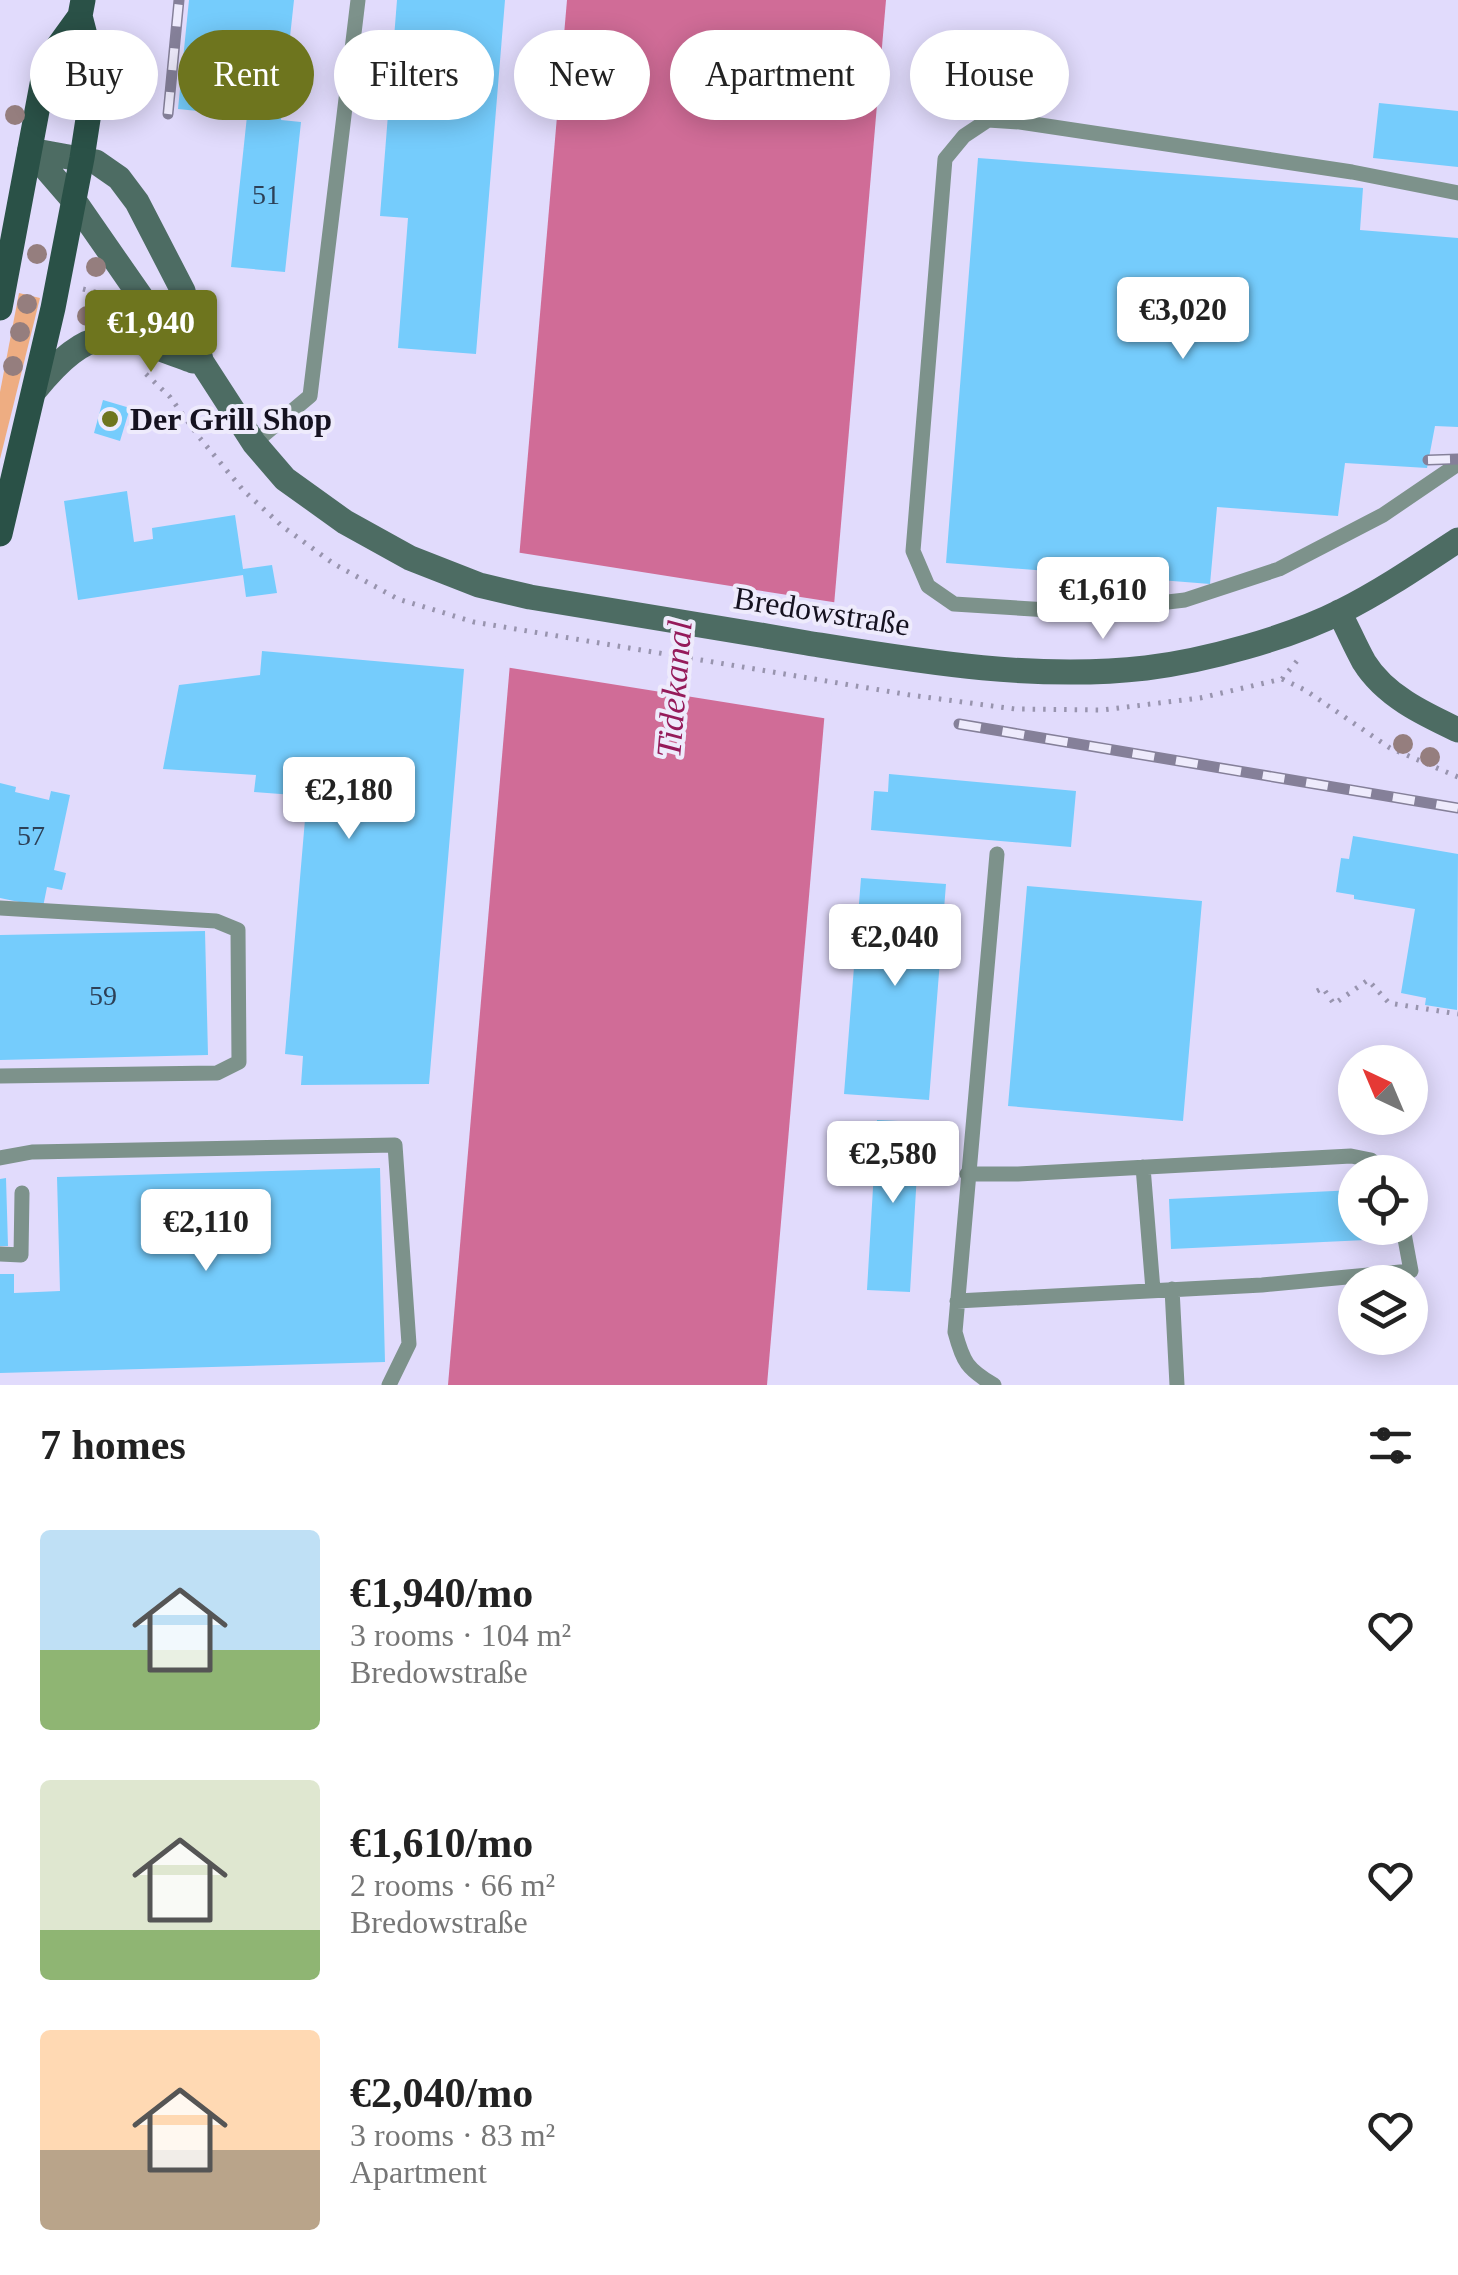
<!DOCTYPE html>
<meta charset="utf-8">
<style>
body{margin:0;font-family:Georgia,serif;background:#f6f6f6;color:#222;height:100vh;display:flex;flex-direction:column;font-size:38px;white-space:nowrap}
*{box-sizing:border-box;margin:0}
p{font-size:32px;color:#767676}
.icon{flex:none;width:55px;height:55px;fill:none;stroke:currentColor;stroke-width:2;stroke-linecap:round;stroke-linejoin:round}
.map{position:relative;height:1385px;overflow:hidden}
.details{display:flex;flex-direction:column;background:#fff;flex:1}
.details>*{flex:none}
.top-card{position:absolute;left:30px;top:30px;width:1400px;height:90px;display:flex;gap:20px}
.needle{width:65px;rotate:316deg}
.buttons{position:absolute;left:1338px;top:1045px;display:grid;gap:20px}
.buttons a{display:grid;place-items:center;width:90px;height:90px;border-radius:50%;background:#fff;box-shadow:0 5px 25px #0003;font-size:50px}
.price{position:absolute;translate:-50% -85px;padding:0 22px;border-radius:10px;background:#fff;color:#222;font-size:32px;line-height:65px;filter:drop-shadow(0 2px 5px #0008)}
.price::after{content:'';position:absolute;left:50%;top:60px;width:30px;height:22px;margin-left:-15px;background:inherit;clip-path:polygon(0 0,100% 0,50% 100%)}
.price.selected{background:#6e751e;color:#fff}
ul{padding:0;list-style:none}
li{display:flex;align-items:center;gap:30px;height:250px;padding:0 40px}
li span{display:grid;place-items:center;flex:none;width:280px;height:200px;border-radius:10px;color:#555}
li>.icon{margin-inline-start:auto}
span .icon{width:120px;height:120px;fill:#fffc;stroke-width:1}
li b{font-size:42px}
h2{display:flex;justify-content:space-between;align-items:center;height:120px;padding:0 40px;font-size:42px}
.tag{padding:0 35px;border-radius:45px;background:#fff;box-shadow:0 5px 25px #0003;font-size:35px;line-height:90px}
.tag.selected{background:#6e751e;color:#fff}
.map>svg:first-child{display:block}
</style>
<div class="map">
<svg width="1458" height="1385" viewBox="0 0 1458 1385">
<rect width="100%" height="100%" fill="#e1dbfc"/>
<!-- green -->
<path fill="#eead82" d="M19,293l21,5 -40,161v-67z"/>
<!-- water -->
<path fill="#d06c97" d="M567,0h319l-119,1385h-319z"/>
<!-- pier -->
<path fill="#e1dbfc" d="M515,552l324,51 -10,116 -324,-52z"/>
<!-- building -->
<path fill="#75ccfc" d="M189,0h105l-13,120 20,2 -16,150 -54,-5 16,-151 -69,-7z
M397,0h108l-29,354 -78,-6 10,-130 -28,-2z
M1379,103l79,8v56l-85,-9z
M978,158l385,30 -3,42 98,8v189l-23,-1 -8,42 -82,-5 -7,53 -121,-9 -7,77 -264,-21z
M103,400l27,8 -10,33 -26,-8z
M127,491l7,51 19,-3 -1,-11 83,-13 8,54 29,-4 5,28 -31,4 -3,-22 -165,25 -14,-99z
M262,651l202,18 -35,415 -128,1 2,-29 -18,-2 22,-258 -53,-4 2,-17 -93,-6 16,-84 81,-10z
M889,774l187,17 -5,56 -200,-17 3,-39 14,1z
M0,783l16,4 -1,5 34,8 2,-9 19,4 -16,75 12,3 -4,17 -15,-3 -4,20 -43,-9z
M1353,836l105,18 -1,156 -32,-5 1,-7 -25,-5 14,-84 -61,-10v-4l-18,-3 5,-34 8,1z
M861,878l85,6 -17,216 -85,-6z
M1027,886l175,15 -19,220 -175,-15z
M205,931l3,124 -208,5v-125z
M877,1120l43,2 -10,170 -43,-2z
M380,1168l5,194 -385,11v-99h14v19l46,-2 -3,-114z
M6,1178l2,68h-8v-67z
M1355,1190v38h10l1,12 -195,9 -2,-50z"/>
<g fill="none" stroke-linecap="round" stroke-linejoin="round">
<!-- path -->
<path stroke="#9894ae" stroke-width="5" stroke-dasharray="2.5 8" stroke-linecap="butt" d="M83,289l23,6
M146,374l24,23 29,40 44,53 39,36 52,38 64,35 76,23 436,73 105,14 87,1 98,-12 82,-19 19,-23
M1282,679l23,11 85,58 68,29
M1317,991l6,-3 11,16 34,-24 21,23 69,11"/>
<!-- lane -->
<path stroke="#7d928b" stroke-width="15" d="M1458,193l-106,-21 -332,-50 -32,-2 -24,16 -19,23 -32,392 15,35 26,18 127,8 104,-12 94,-31 104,-54 75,-51
M254,443l56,-47 48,-396
M0,908l216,13 22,9 1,132 -22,11 -217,3
M0,1158l32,-6 363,-7 14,199 -20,41
M1143,1167l10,123
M967,1174h51l333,-18 20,4 15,12
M0,1254l21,1 1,-62
M1172,1289l5,96
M957,1301l305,-16 149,-14 -8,-43
M994,1385c-27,-16 -31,-23 -39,-53l42,-478"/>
<!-- secondary -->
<path stroke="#4d6c63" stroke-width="25" d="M30,150l45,52 75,108 53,54 51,79 31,36 60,43 65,36 69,27 51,12c93,15 185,30 277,46 111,18 226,38 339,25 58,-7 143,-30 196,-57 40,-20 78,-46 116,-71
M30,150l66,12 23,16 18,24 46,89 18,69
M35,390c58,-71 80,-58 158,-29
M1339,612c9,17 16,34 25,50 21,34 60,52 94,68"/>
<!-- primary -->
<path stroke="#2a5147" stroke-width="25" d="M0,308l46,-245 34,-47
M0,534l53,-226 29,-150 13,-84 -15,-58 3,-16"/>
<!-- rail casing -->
<g stroke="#858099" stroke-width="11">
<path id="rail" d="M168,114l11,-114
M1428,460l30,-1
M959,724l499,84"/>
</g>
<!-- rail -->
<use href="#rail" stroke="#eeebfc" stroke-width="8" stroke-dasharray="22" stroke-linecap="butt"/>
</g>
<!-- trees -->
<g fill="#957e7e">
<circle cx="15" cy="115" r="10"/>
<circle cx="37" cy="254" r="10"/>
<circle cx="96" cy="267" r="10"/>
<circle cx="27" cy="304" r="10"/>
<circle cx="87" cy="316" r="10"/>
<circle cx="20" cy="332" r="10"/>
<circle cx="13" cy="366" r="10"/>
<circle cx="1403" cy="744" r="10"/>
<circle cx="1430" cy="757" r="10"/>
</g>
<!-- markers -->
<circle fill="#6e751e" stroke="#eeebfc" stroke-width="4" cx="110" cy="419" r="10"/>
<g text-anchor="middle" stroke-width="8" stroke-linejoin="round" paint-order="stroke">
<!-- number labels -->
<g font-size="28" fill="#2d4057">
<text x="266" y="204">51</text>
<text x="31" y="845">57</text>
<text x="103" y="1005">59</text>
</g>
<!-- poi labels -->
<g font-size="32" font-weight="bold" fill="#151220" stroke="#eeebfc" text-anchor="start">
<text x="130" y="430">Der Grill Shop</text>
</g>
<!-- street labels -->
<g font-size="32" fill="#151220" stroke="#eeebfc">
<text transform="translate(822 611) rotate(9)" y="11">Bredowstraße</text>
</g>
<!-- water labels -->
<g font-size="35" font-style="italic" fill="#951b5b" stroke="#eeebfc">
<text transform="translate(674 689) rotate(-85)" y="12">Tidekanal</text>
</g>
</g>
</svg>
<div class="buttons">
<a><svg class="needle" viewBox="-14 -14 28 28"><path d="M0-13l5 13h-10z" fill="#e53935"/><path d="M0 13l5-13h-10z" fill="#767676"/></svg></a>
<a><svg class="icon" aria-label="locate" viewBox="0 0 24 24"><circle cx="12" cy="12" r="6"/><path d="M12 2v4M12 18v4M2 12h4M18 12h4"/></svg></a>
<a><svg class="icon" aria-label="layers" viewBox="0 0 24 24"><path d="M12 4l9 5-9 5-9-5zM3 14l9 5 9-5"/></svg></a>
</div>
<b class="price" style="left:1183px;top:362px">€3,020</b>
<b class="price selected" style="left:151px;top:375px">€1,940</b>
<b class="price" style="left:1103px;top:642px">€1,610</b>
<b class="price" style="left:349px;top:842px">€2,180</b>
<b class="price" style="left:895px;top:989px">€2,040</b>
<b class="price" style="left:893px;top:1206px">€2,580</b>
<b class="price" style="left:206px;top:1274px">€2,110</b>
<div class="top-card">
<a class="tag">Buy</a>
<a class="tag selected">Rent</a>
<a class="tag">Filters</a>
<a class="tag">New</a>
<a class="tag">Apartment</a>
<a class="tag">House</a>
</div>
</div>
<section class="details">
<h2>7 homes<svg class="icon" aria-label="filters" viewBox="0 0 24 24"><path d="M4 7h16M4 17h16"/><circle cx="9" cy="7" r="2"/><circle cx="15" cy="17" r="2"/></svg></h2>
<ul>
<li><span style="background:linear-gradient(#bfe0f5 60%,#8fb573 0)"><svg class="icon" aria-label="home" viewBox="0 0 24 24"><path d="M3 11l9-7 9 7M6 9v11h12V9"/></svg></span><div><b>€1,940/mo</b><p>3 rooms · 104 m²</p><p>Bredowstraße</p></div><svg class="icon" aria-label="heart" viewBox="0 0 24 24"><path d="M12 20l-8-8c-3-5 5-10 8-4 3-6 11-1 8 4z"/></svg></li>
<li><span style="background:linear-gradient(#dfe7d0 75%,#8fb573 0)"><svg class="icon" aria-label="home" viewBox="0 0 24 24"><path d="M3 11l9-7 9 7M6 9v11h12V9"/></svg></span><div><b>€1,610/mo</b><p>2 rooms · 66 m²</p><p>Bredowstraße</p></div><svg class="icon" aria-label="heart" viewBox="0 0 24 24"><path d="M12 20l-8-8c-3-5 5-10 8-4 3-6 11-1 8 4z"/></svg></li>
<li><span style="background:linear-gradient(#ffd9b3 60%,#b9a48a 0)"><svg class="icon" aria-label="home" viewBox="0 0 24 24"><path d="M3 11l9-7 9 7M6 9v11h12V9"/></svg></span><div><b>€2,040/mo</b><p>3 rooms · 83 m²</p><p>Apartment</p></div><svg class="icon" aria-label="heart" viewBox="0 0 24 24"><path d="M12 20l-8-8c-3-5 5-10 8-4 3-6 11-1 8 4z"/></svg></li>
</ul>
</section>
